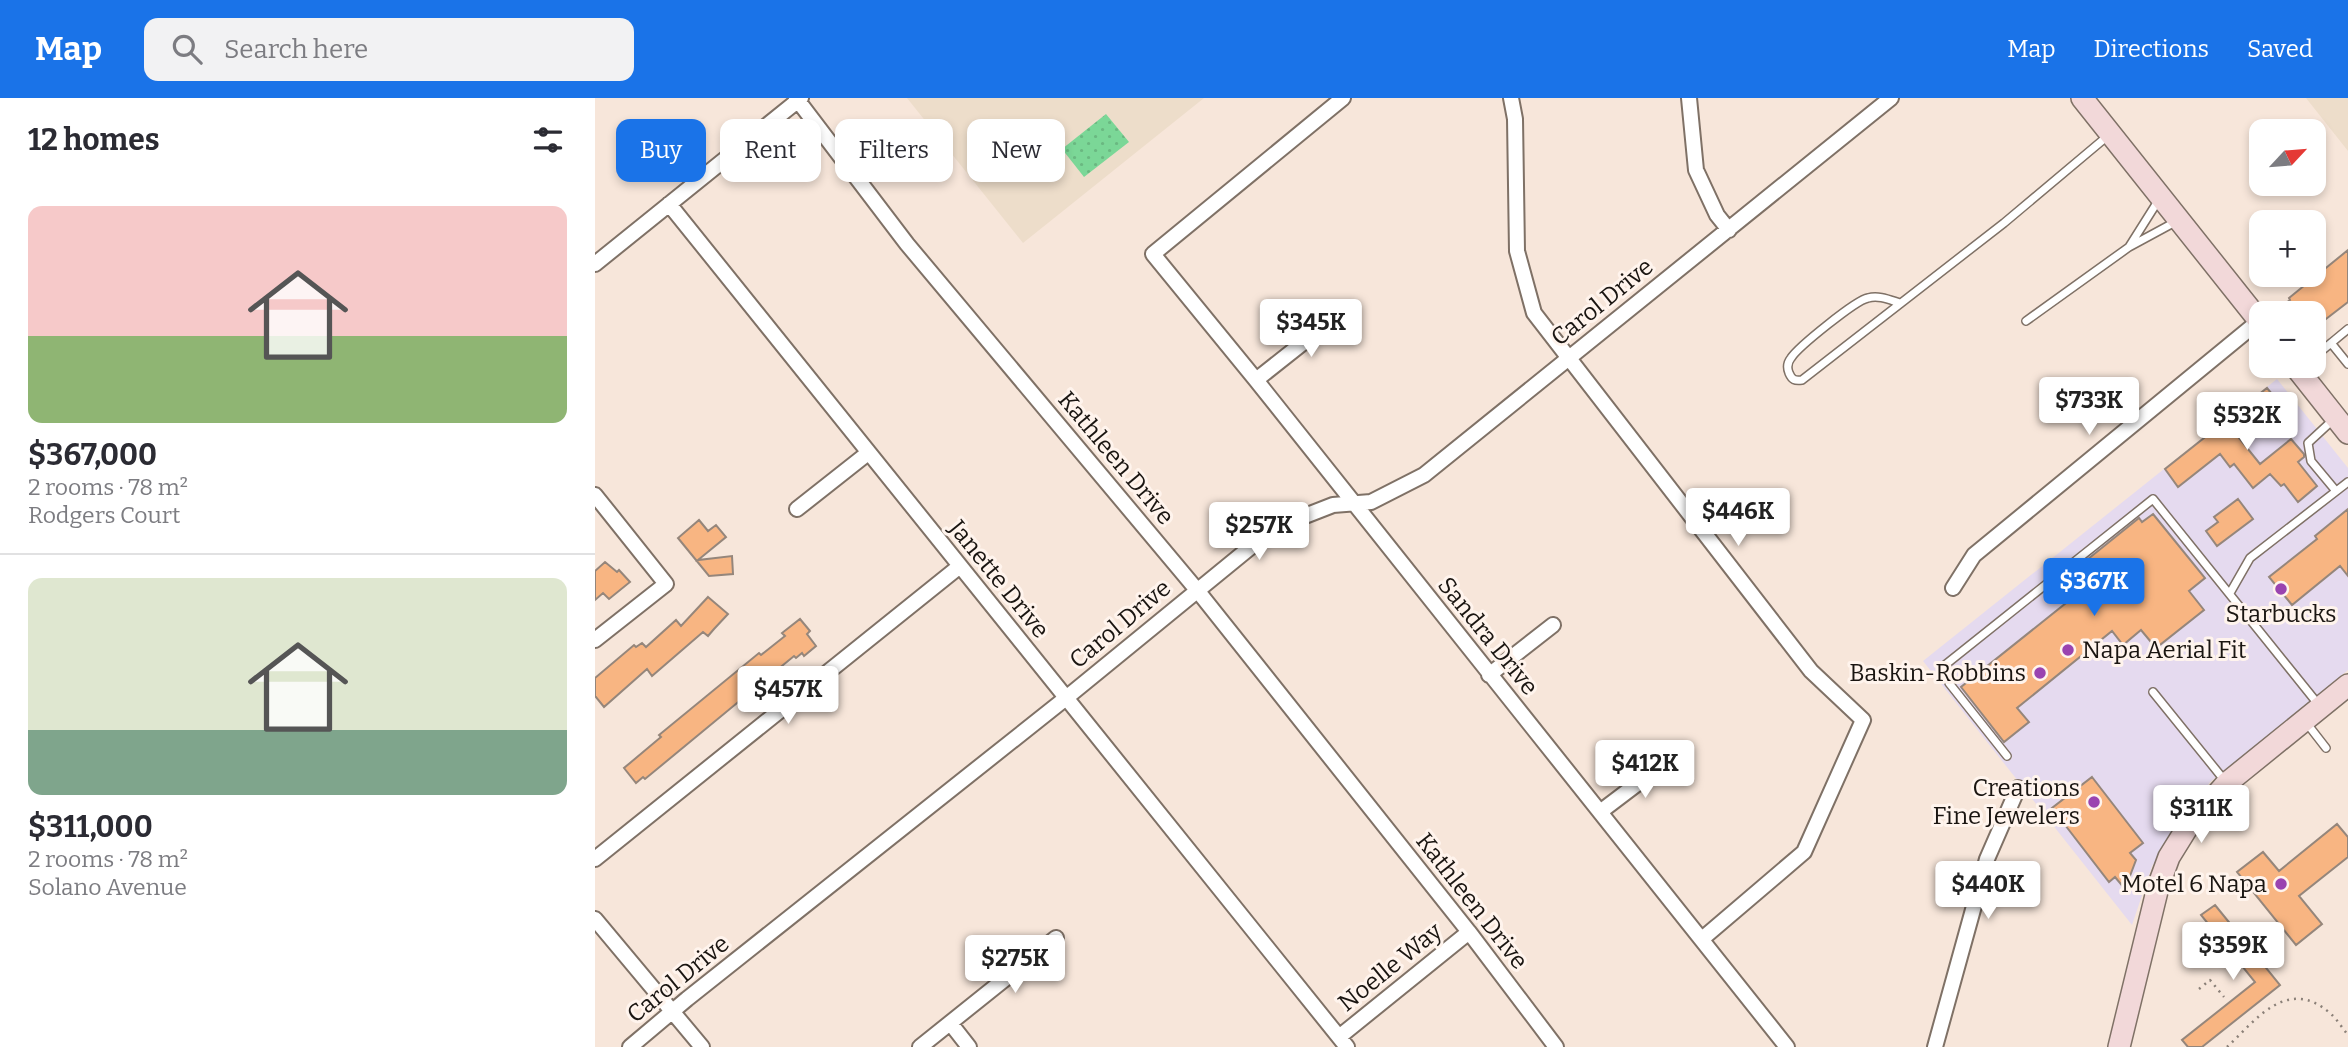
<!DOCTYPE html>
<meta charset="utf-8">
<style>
body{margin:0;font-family:Bitter,serif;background:#f2f2f3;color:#2b2b33;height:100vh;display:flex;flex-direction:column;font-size:26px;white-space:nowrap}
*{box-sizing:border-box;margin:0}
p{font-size:23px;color:#7c7c81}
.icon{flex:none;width:38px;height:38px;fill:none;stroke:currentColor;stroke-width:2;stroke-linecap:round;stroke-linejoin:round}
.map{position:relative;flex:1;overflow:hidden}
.details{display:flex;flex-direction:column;background:#fff;width:595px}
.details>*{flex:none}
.guide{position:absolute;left:21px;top:21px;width:665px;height:63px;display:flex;gap:14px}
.needle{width:46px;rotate:64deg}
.controls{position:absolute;left:1654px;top:21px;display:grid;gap:14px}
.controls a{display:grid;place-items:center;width:77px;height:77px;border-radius:14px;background:#fff;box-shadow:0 4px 10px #0003;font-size:35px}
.price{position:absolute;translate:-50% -60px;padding:0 16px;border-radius:7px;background:#fff;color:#222;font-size:23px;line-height:46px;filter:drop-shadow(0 2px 4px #0008)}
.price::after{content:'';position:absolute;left:50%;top:42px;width:21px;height:16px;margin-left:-10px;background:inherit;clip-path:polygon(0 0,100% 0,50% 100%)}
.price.active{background:#1a73e8;color:#fff}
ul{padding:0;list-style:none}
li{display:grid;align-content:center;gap:14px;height:371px;padding:0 28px}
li+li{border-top:2px solid #e1e1e2}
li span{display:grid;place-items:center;height:217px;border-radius:14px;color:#555}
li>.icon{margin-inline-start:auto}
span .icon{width:126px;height:126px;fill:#fffc;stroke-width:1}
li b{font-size:30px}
h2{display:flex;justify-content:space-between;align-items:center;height:84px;padding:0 28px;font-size:30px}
.chip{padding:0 24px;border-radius:14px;background:#fff;box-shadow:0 4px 10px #0003;font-size:24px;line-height:63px}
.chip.active{background:#1a73e8;color:#fff}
header{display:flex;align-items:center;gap:42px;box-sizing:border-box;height:98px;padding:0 35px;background:#1a73e8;color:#fff}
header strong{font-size:33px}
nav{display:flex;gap:38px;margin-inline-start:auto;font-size:24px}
.search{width:490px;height:63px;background:#f2f2f3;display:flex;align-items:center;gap:18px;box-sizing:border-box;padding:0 24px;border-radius:14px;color:#7c7c81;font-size:26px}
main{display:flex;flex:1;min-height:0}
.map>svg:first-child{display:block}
</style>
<header>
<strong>Map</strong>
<div class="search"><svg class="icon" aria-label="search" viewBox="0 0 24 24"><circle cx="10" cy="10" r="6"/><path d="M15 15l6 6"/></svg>Search here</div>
<nav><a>Map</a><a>Directions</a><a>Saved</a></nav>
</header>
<main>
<section class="details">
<h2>12 homes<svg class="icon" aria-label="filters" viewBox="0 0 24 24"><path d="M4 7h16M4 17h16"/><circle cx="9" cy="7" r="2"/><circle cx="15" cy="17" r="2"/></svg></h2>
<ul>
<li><span style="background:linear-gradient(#f6c9c9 60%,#8fb573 0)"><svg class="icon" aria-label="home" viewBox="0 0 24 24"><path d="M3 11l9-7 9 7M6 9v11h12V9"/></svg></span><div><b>$367,000</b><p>2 rooms · 78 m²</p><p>Rodgers Court</p></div></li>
<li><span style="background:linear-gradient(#dfe7d0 70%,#7fa58c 0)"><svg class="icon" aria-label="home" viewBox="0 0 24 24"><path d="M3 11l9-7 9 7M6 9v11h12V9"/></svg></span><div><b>$311,000</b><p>2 rooms · 78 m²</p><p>Solano Avenue</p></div></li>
</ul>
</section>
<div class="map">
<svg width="1753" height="949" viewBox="0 0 1753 949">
<defs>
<pattern id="grass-dots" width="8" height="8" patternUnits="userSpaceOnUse" patternTransform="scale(1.75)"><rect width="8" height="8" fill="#7bd797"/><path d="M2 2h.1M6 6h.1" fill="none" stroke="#6ab881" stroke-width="1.8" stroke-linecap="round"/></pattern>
</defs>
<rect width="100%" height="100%" fill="#f7e6da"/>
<!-- commercial -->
<path fill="#e5daef" d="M1682,281l71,89v202l-138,112 -58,84 -20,59 -209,-264z"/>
<!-- education -->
<path fill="#edddca" d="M312,0h297l-181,145z
M1711,0h42v53z"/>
<!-- grass -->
<path fill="url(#grass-dots)" d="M511,16l23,28 -45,35 -22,-28z"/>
<!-- building -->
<path fill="#f8b582" stroke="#95867b" stroke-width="2" d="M1753,152v52l-35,27v-16h-19l-8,-10 4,-3 -1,-2z
M1672,290l14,17 -42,33 21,26 31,-25 13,15v3l-6,5 19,24 -19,16 -14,-18 -3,2 -11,-12 -17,14 -19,-24 -4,3 -10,-13 -42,33 -13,-18z
M1643,401l15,20 -36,27 -11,-15 12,-9 -4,-5z
M1753,411v67l-8,-10 -48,39 -23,-28 48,-38 -2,-3z
M1558,416l52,64 -16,13 15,19 -48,38 -15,-18 -18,15 -11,-14 -95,77 12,14 -25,20 -43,-55 105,-84 -11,-14 35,-28 -2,-2 51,-41 3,4z
M104,422l9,11 8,-6 10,12 -28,23 34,-4 1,18 -24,2 -31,-38z
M10,464l12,10 2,-2 11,12 -21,17 -6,-6 -8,7v-29z
M113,499l20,17 -14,15 -6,7 -5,-4 -51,44 -5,-7 -43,38 -9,-11v-18l39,-33 2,2 6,-4 4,4 30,-27 5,6z
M205,521l10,12 -3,3 9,12 -12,10 -2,-3 -6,5 -2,-2 -149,123 -2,-2 -7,6 -12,-15 37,-31 -2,-2 100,-82 2,2 24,-19 -3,-3z
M1497,679l51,66 -13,10 6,7 -11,29 -10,-12 -6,5 -57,-74z
M1742,726l11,13v20l-49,39 23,28 -26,21 -59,-73 26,-20 16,19z
M1620,807l65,80 -78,62h-14l-6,-7 73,-58 -54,-67z"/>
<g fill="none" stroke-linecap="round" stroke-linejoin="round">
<!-- lane casing -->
<g stroke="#7f7166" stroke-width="10">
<path id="lane" d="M1563,103l-29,46 48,-26
M1305,205c-10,-3 -21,-8 -32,-5 -12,2 -70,49 -77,60 -4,5 -4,10 -2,15 3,7 6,8 13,7l202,-157 106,-89
M1431,223l103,-74
M1736,245l17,21
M1718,260l35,-29
M1740,320l-27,25 3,18 25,30
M1635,495l20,-35 98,-76
M1558,594l72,89
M1710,623l21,27
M1412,658l-58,-73 -4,-18 208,-166 165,205"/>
</g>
<!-- street casing -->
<g stroke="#7f7166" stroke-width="18">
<path id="street" d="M201,0l111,146 290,346 272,342 87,115
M748,0l-190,156 103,126 531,667
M916,0l4,21 2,132 17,62 277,358 52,49 -59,132 -102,87
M1094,0l7,72 21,45 12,15
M74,106l678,843
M0,166l206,-166
M661,282l72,-57 18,-11
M0,397l71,89 -71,56
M202,411l71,-56
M1358,490l21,-33 285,-234
M894,577l64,-50
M1005,714l70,-53
M0,761l365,-293
M0,821l107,128
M356,926l18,23
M744,939l130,-105
M35,949l57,-48 379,-301 208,-170 59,-23 38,-3 53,-27 467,-377
M325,949l136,-109
M1340,949l52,-188 31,-71"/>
</g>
<!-- secondary casing -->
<g stroke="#7f7166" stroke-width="24">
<path id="secondary" d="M1487,0l179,225
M1700,268l53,67
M1524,949l39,-160 11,-30 18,-29 40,-45 121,-98"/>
</g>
<!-- path -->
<path stroke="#8b8078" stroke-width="2.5" stroke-dasharray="2 5" stroke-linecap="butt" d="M1604,891l11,-9 14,17
M1632,949c29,-27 60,-71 103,-34 7,6 12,15 18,22"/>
<!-- lane -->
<use href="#lane" stroke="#fff" stroke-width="7"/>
<!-- street -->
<use href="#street" stroke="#fff" stroke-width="14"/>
<!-- secondary -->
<use href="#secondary" stroke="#f2d8d9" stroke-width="21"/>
</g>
<!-- markers -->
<g fill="#9a43b0" stroke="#fff4ed" stroke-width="2.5">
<circle cx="1686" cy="491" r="7"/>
<circle cx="1473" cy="552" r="7"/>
<circle cx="1445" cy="575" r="7"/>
<circle cx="1499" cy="704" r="7"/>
<circle cx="1686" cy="786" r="7"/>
</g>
<g text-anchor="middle" stroke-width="6" stroke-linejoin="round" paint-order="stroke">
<!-- street labels -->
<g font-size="24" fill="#1a1511" stroke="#fff4ed">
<text transform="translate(1007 204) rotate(-39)" y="8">Carol Drive</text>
<text transform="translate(521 360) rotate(50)" y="8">Kathleen Drive</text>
<text transform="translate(404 481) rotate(51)" y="8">Janette Drive</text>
<text transform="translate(525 526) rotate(-40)" y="8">Carol Drive</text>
<text transform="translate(893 538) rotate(51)" y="8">Sandra Drive</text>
<text transform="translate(877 803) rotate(52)" y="8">Kathleen Drive</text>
<text transform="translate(795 869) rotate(-39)" y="8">Noelle Way</text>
<text transform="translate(83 881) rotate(-39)" y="8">Carol Drive</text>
</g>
<!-- poi labels -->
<g font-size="24" fill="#1a1511" stroke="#fff4ed" text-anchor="end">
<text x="1686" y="524" text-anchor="middle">Starbucks</text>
<text x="1487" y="560" text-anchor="start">Napa Aerial Fit</text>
<text x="1431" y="583">Baskin-Robbins</text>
<text x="1485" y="698">Creations<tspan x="1485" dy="28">Fine Jewelers</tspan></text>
<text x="1672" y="794">Motel 6 Napa</text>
</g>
</g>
</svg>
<div class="controls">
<a><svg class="needle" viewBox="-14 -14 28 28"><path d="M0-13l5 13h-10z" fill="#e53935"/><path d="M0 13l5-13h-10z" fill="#7c7c81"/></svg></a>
<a>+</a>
<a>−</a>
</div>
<b class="price" style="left:716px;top:261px">$345K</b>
<b class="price" style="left:1494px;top:339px">$733K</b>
<b class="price" style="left:1652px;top:354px">$532K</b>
<b class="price" style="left:1143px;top:450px">$446K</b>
<b class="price" style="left:664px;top:464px">$257K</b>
<b class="price active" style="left:1499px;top:520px">$367K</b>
<b class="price" style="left:193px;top:628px">$457K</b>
<b class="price" style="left:1050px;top:702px">$412K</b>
<b class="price" style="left:1606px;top:747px">$311K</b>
<b class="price" style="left:1393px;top:823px">$440K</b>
<b class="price" style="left:1638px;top:884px">$359K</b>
<b class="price" style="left:420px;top:897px">$275K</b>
<div class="guide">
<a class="chip active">Buy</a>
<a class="chip">Rent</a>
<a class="chip">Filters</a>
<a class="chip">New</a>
</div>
</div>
</main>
